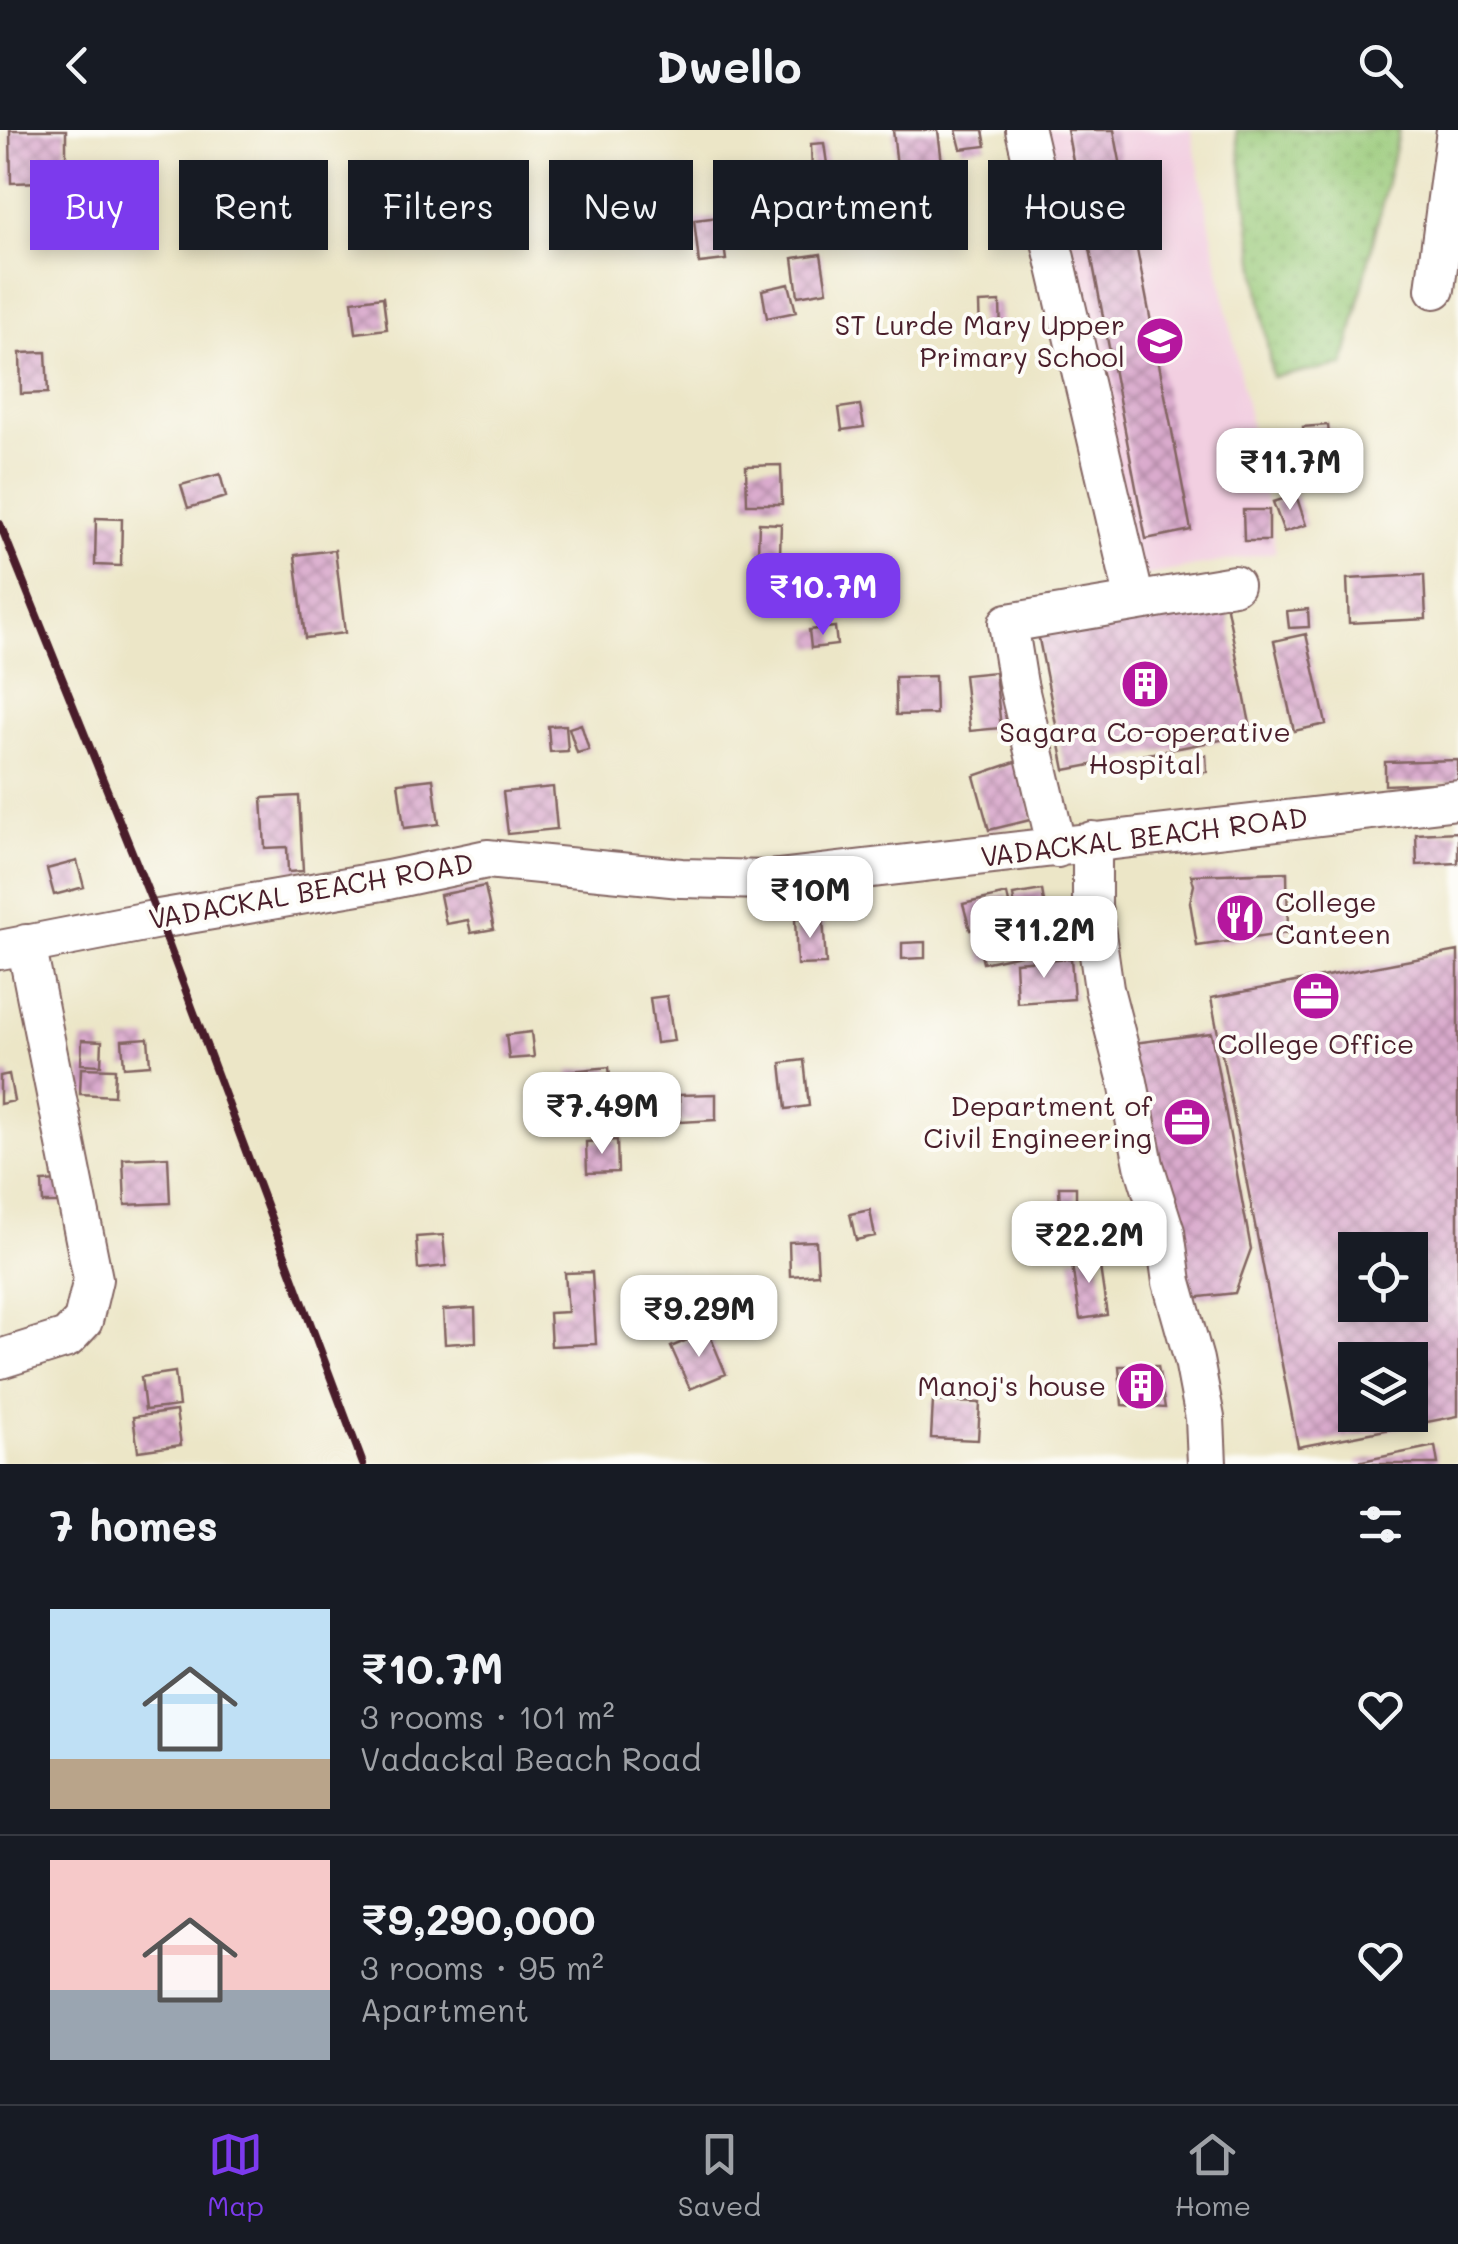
<!DOCTYPE html>
<meta charset="utf-8">
<style>
body{margin:0;font-family:Mali,sans-serif;background:#20242c;color:#f1f3f6;height:100vh;display:flex;flex-direction:column;font-size:38px;white-space:nowrap}
*{box-sizing:border-box;margin:0}
p{font-size:32px;color:#9ea1a6}
.icon{flex:none;width:55px;height:55px;fill:none;stroke:currentColor;stroke-width:2;stroke-linecap:round;stroke-linejoin:round}
.map{position:relative;height:1334px;overflow:hidden}
.details{display:flex;flex-direction:column;background:#171b24;flex:1}
.details>*{flex:none}
.banner{position:absolute;left:30px;top:30px;width:1400px;height:90px;display:flex;gap:20px}
.controls{position:absolute;left:1338px;top:1102px;display:grid;gap:20px}
.controls a{display:grid;place-items:center;width:90px;height:90px;border-radius:0px;background:#171b24;box-shadow:0 5px 15px #0003;font-size:50px}
.price{position:absolute;translate:-50% -85px;padding:0 22px;border-radius:20px;background:#fff;color:#222;font-size:32px;line-height:65px;filter:drop-shadow(0 2px 5px #0008)}
.price::after{content:'';position:absolute;left:50%;top:60px;width:30px;height:22px;margin-left:-15px;background:inherit;clip-path:polygon(0 0,100% 0,50% 100%)}
.price.selected{background:#7c3aed;color:#fff}
ul{padding:0;list-style:none}
li{display:flex;align-items:center;gap:30px;height:250px;padding:0 50px}
li+li{border-top:2px solid #363941}
li span{display:grid;place-items:center;flex:none;width:280px;height:200px;border-radius:0px;color:#555}
li>.icon{margin-inline-start:auto}
span .icon{width:120px;height:120px;fill:#fffc;stroke-width:1}
li b{font-size:42px}
h2{display:flex;justify-content:space-between;align-items:center;height:120px;padding:0 50px;font-size:42px}
.chip{padding:0 35px;border-radius:0px;background:#171b24;box-shadow:0 5px 15px #0003;font-size:35px;line-height:90px}
.chip.selected{background:#7c3aed;color:#fff}
header{display:flex;justify-content:space-between;align-items:center;height:130px;padding:0 50px;background:#171b24;font-size:45px;font-weight:700}
.tabs{display:flex;justify-content:space-around;align-items:center;height:140px;border-top:2px solid #363941;background:#171b24;font-size:28px;color:#9ea1a6}
.tabs a{display:grid;justify-items:center;gap:5px}
.tabs .selected{color:#7c3aed}
.map>svg:first-child{display:block}
</style>
<header><svg class="icon" aria-label="back" viewBox="0 0 24 24"><path d="M15 5l-7 7 7 7"/></svg>Dwello<svg class="icon" aria-label="search" viewBox="0 0 24 24"><circle cx="10" cy="10" r="6"/><path d="M15 15l6 6"/></svg></header>
<div class="map">
<svg width="1458" height="1334" viewBox="0 0 1458 1334">
<defs>
<pattern id="park-dots" width="8" height="8" patternUnits="userSpaceOnUse" patternTransform="scale(2.5)"><rect width="8" height="8" fill="#98c978"/><path d="M2 2h.1M6 6h.1" fill="none" stroke="#84ac68" stroke-width="1.8" stroke-linecap="round"/></pattern>
<pattern id="building-cross-hatch" width="8" height="8" patternUnits="userSpaceOnUse" patternTransform="scale(2.5)"><rect width="8" height="8" fill="#daabcd"/><path d="M0 0l8 8M0 8l8-8" fill="none" stroke="#b38ba7"/></pattern>
</defs>
<rect width="100%" height="100%" fill="#fdfcf7"/>
<filter id="ink" filterUnits="userSpaceOnUse"><feTurbulence type="fractalNoise" baseFrequency=".01" numOctaves="2"/><feDisplacementMap in="SourceGraphic" scale="20" xChannelSelector="R" yChannelSelector="G"/><feConvolveMatrix kernelMatrix="1 2 1 2 8 2 1 2 1" color-interpolation-filters="sRGB"/></filter>
<filter id="wash" filterUnits="userSpaceOnUse"><feTurbulence type="fractalNoise" baseFrequency=".0048" numOctaves="4" result="noise"/><feDisplacementMap in="SourceGraphic" scale="40" xChannelSelector="R" yChannelSelector="G"/><feGaussianBlur stdDeviation="2.25" result="paint"/><feColorMatrix in="noise" values="0 0 0 0 0 0 0 0 0 0 0 0 0 0 0 0 0 1.4 0 .05"/><feComposite in="paint" operator="in"/></filter>
<g filter="url(#wash)">
<rect width="100%" height="100%" fill="#ece6c7"/>
<!-- built -->
<path fill="#f2cfe1" d="M1045,0h146l85,422 -145,26z"/>
<!-- park -->
<path fill="url(#park-dots)" stroke="#717452" stroke-width="2.5" d="M1236,0h163l-55,236 -72,11z"/>
<g id="blocks">
<!-- building -->
<path fill="url(#building-cross-hatch)" fill-rule="evenodd" d="M10,0h56v40l-23,1v11l-32,1z
M893,0h45l4,33 -45,4z
M956,0h27l3,16 -25,3z
M1067,0h47l77,400 -45,9z
M824,13l4,28 -16,1 -1,-28z
M720,87l6,43 -27,3 -5,-43z
M821,124l6,37 -29,5 -5,-38z
M789,154l7,28 -29,6 -5,-28z
M383,167l4,32 -31,4 -4,-32z
M1000,172l1,32 -21,1 -1,-32z
M46,222l2,41 -27,1 -1,-41z
M860,275l4,22 -22,3 -3,-22z
M1328,295l2,20 -25,3 -2,-21z
M781,335l1,39h-35l-1,-38z
M220,344l6,23 -38,11 -7,-23z
M1296,365l10,30 -22,7 -11,-30z
M1243,380h26v31h-25z
M96,388l26,1 -1,47 -26,-1z
M759,393l22,1 -1,30 -22,-1z
M335,420l10,83 -40,5 -10,-83z
M1424,445l2,44 -77,4 -2,-44z
M1225,468l27,136 -187,36 -27,-136z
M1308,479l1,18 -20,1 -2,-17z
M835,497l2,18 -26,3 -2,-18z
M1306,504l20,90 -32,7 -20,-90z
M995,542l6,56 -31,3 -6,-56z
M935,546l1,38 -40,1 -1,-38z
M581,594l8,26 -12,3 -8,-25z
M566,595l2,26 -18,1 -2,-26z
M1206,625l1,17 -19,2 -2,-17z
M1021,630l13,59 -45,11 -15,-54z
M1458,630v22l-73,3v-23z
M433,649l6,45 -35,4 -6,-45z
M553,657l4,42 -49,5 -5,-42z
M299,666l4,75 -15,1 -1,-25 -22,1 -3,-50z
M1458,702v31l-41,2 -1,-31z
M77,731l7,26 -30,8 -7,-26z
M1287,742l1,61 -91,13 -7,-44 4,-17 -3,-10z
M485,756l9,43 -23,4 -3,-13 -22,4 -6,-29z
M1042,760l9,54 -30,5 -8,-54z
M1007,764l13,61 -37,8 -8,-34 -5,1 -7,-26z
M823,787l3,47 -29,1 -2,-47z
M925,812v16l-23,1v-16z
M1458,821v465l-160,31 -87,-449zM1355,1120h55v55h-55zM1355,1230h55v55h-55z
M1071,828l3,41 -57,4 -2,-41z
M667,866l7,45 -18,2 -6,-45z
M531,902l3,25 -25,2 -3,-24z
M1211,903l40,216 -16,44 -43,5 -66,-254z
M148,908l2,27 -26,2 -2,-27z
M82,910l20,1 -1,24 -20,-1z
M804,930l5,46 -23,3 -5,-46z
M609,937l4,37 -40,4 -4,-37z
M81,938l34,1 -1,27 -34,-2z
M9,944l5,27 -14,3v-28z
M716,964v26l-36,2 -1,-27z
M617,1010l1,32 -31,1 -1,-31z
M168,1027l2,46 -45,2 -2,-46z
M63,1051l1,22h-21l-1,-21z
M1059,1057h17v22l-16,1z
M870,1080l5,26 -19,4 -6,-26z
M443,1105l3,31 -28,3 -2,-32z
M816,1111l2,33 -28,2 -1,-34z
M1098,1123l9,62 -27,4 -9,-61z
M592,1142l4,72 -45,2 -2,-33 19,-1 -3,-39z
M475,1178l1,34 -31,2 -2,-34z
M708,1201l18,43 -36,15 -19,-42z
M1119,1236h39l7,42 -43,-3z
M175,1242l4,34 -34,4 -4,-33z
M933,1271l47,2 -2,37 -47,-2z
M176,1281l5,34 -43,6 -5,-34z
M1435,1316l3,18h-81v-2z"/>
</g>
</g>
<g filter="url(#ink)">
<use href="#blocks" fill-opacity="0" stroke="#836562" stroke-width="2.5"/>
<g fill="none" stroke-linecap="round" stroke-linejoin="round">
<!-- minor casing -->
<g stroke="#836562" stroke-width="42">
<path id="minor" d="M1025,0l110,471
M1435,159l21,-159
M1092,711v65l12,83 24,93 16,83 21,67 7,50 22,78 11,58 2,46
M1057,718l-39,-164 -10,-61 226,-38
M0,820l159,-31 229,-39 99,-21 194,19 88,2 689,-80
M0,1229l67,-21 16,-17 10,-42 -67,-335"/>
</g>
<!-- minor -->
<use href="#minor" stroke="#fff" stroke-width="38"/>
<!-- rail -->
<path stroke="#4a1f2b" stroke-width="8" d="M0,394l159,395 204,545"/>
</g>
</g>
<!-- icons -->
<defs>
<g id="school-disc" transform="scale(2.5)"><circle r="9.5" fill="#b5179e" stroke="#fdfcf7"/><path d="M0-5L7-2L0 1L-7-2ZM-4 1L0 2.5L4 1V4Q0 6-4 4Z" fill="#fff"/></g>
<g id="building-disc" transform="scale(2.5)"><circle r="9.5" fill="#b5179e" stroke="#fdfcf7"/><path d="M-4-6H4V6H1V3H-1V6H-4ZM-2.5-4.3h1.7v1.8h-1.7ZM.8-4.3h1.7v1.8H.8ZM-2.5-1h1.7V.8h-1.7ZM.8-1h1.7V.8H.8Z" fill="#fff"/></g>
<g id="restaurant-disc" transform="scale(2.5)"><circle r="9.5" fill="#b5179e" stroke="#fdfcf7"/><path d="M-5-6h1v4h1v-4h1v4h1v-4h1v5L-1.5 .5V6h-2V.5L-5-1ZM5-6V6H3V1.5H1.5Q1.5-4 5-6Z" fill="#fff"/></g>
<g id="office-disc" transform="scale(2.5)"><circle r="9.5" fill="#b5179e" stroke="#fdfcf7"/><path d="M-6-3h4V-5.5h4V-3h4V5H-6ZM-1-4.5V-3h2v-1.5ZM-6 0V1H6V0Z" fill="#fff"/></g>
</defs>
<g fill-rule="evenodd">
<use href="#school-disc" x="1160" y="211"/>
<use href="#building-disc" x="1145" y="554"/>
<use href="#restaurant-disc" x="1240" y="788"/>
<use href="#office-disc" x="1316" y="866"/>
<use href="#office-disc" x="1187" y="992"/>
<use href="#building-disc" x="1141" y="1256"/>
</g>
<g text-anchor="middle" stroke-width="8" stroke-linejoin="round" paint-order="stroke">
<!-- poi labels -->
<g font-size="28" fill="#4a1f2b" stroke="#fdfcf7" text-anchor="end">
<text x="1125" y="205">ST Lurde Mary Upper<tspan x="1125" dy="32">Primary School</tspan></text>
<text x="1145" y="612" text-anchor="middle">Sagara Co-operative<tspan x="1145" dy="32">Hospital</tspan></text>
<text x="1275" y="782" text-anchor="start">College<tspan x="1275" dy="32">Canteen</tspan></text>
<text x="1316" y="924" text-anchor="middle">College Office</text>
<text x="1152" y="986">Department of<tspan x="1152" dy="32">Civil Engineering</tspan></text>
<text x="1106" y="1266">Manoj's house</text>
</g>
<!-- street labels -->
<g font-size="28" fill="#4a1f2b" stroke="#fdfcf7">
<text transform="translate(1144 707) rotate(-7)" y="10">VADACKAL BEACH ROAD</text>
<text transform="translate(311 761) rotate(-10)" y="10">VADACKAL BEACH ROAD</text>
</g>
</g>
</svg>
<div class="controls">
<a><svg class="icon" aria-label="locate" viewBox="0 0 24 24"><circle cx="12" cy="12" r="6"/><path d="M12 2v4M12 18v4M2 12h4M18 12h4"/></svg></a>
<a><svg class="icon" aria-label="layers" viewBox="0 0 24 24"><path d="M12 4l9 5-9 5-9-5zM3 14l9 5 9-5"/></svg></a>
</div>
<b class="price" style="left:1290px;top:383px">₹11.7M</b>
<b class="price selected" style="left:823px;top:508px">₹10.7M</b>
<b class="price" style="left:810px;top:811px">₹10M</b>
<b class="price" style="left:1044px;top:851px">₹11.2M</b>
<b class="price" style="left:602px;top:1027px">₹7.49M</b>
<b class="price" style="left:1089px;top:1156px">₹22.2M</b>
<b class="price" style="left:699px;top:1230px">₹9.29M</b>
<div class="banner">
<a class="chip selected">Buy</a>
<a class="chip">Rent</a>
<a class="chip">Filters</a>
<a class="chip">New</a>
<a class="chip">Apartment</a>
<a class="chip">House</a>
</div>
</div>
<section class="details">
<h2>7 homes<svg class="icon" aria-label="filters" viewBox="0 0 24 24"><path d="M4 7h16M4 17h16"/><circle cx="9" cy="7" r="2"/><circle cx="15" cy="17" r="2"/></svg></h2>
<ul>
<li><span style="background:linear-gradient(#bfe0f5 75%,#b9a48a 0)"><svg class="icon" aria-label="home" viewBox="0 0 24 24"><path d="M3 11l9-7 9 7M6 9v11h12V9"/></svg></span><div><b>₹10.7M</b><p>3 rooms · 101 m²</p><p>Vadackal Beach Road</p></div><svg class="icon" aria-label="heart" viewBox="0 0 24 24"><path d="M12 20l-8-8c-3-5 5-10 8-4 3-6 11-1 8 4z"/></svg></li>
<li><span style="background:linear-gradient(#f6c9c9 65%,#9aa5b1 0)"><svg class="icon" aria-label="home" viewBox="0 0 24 24"><path d="M3 11l9-7 9 7M6 9v11h12V9"/></svg></span><div><b>₹9,290,000</b><p>3 rooms · 95 m²</p><p>Apartment</p></div><svg class="icon" aria-label="heart" viewBox="0 0 24 24"><path d="M12 20l-8-8c-3-5 5-10 8-4 3-6 11-1 8 4z"/></svg></li>
</ul>
</section>
<nav class="tabs">
<a class="selected"><svg class="icon" aria-label="map" viewBox="0 0 24 24"><path d="M3 6l6-2 6 2 6-2v14l-6 2-6-2-6 2zM9 4v14M15 6v14"/></svg>Map</a>
<a><svg class="icon" aria-label="saved" viewBox="0 0 24 24"><path d="M7 4h10v16l-5-4-5 4z"/></svg>Saved</a>
<a><svg class="icon" aria-label="home" viewBox="0 0 24 24"><path d="M3 11l9-7 9 7M6 9v11h12V9"/></svg>Home</a>
</nav>
